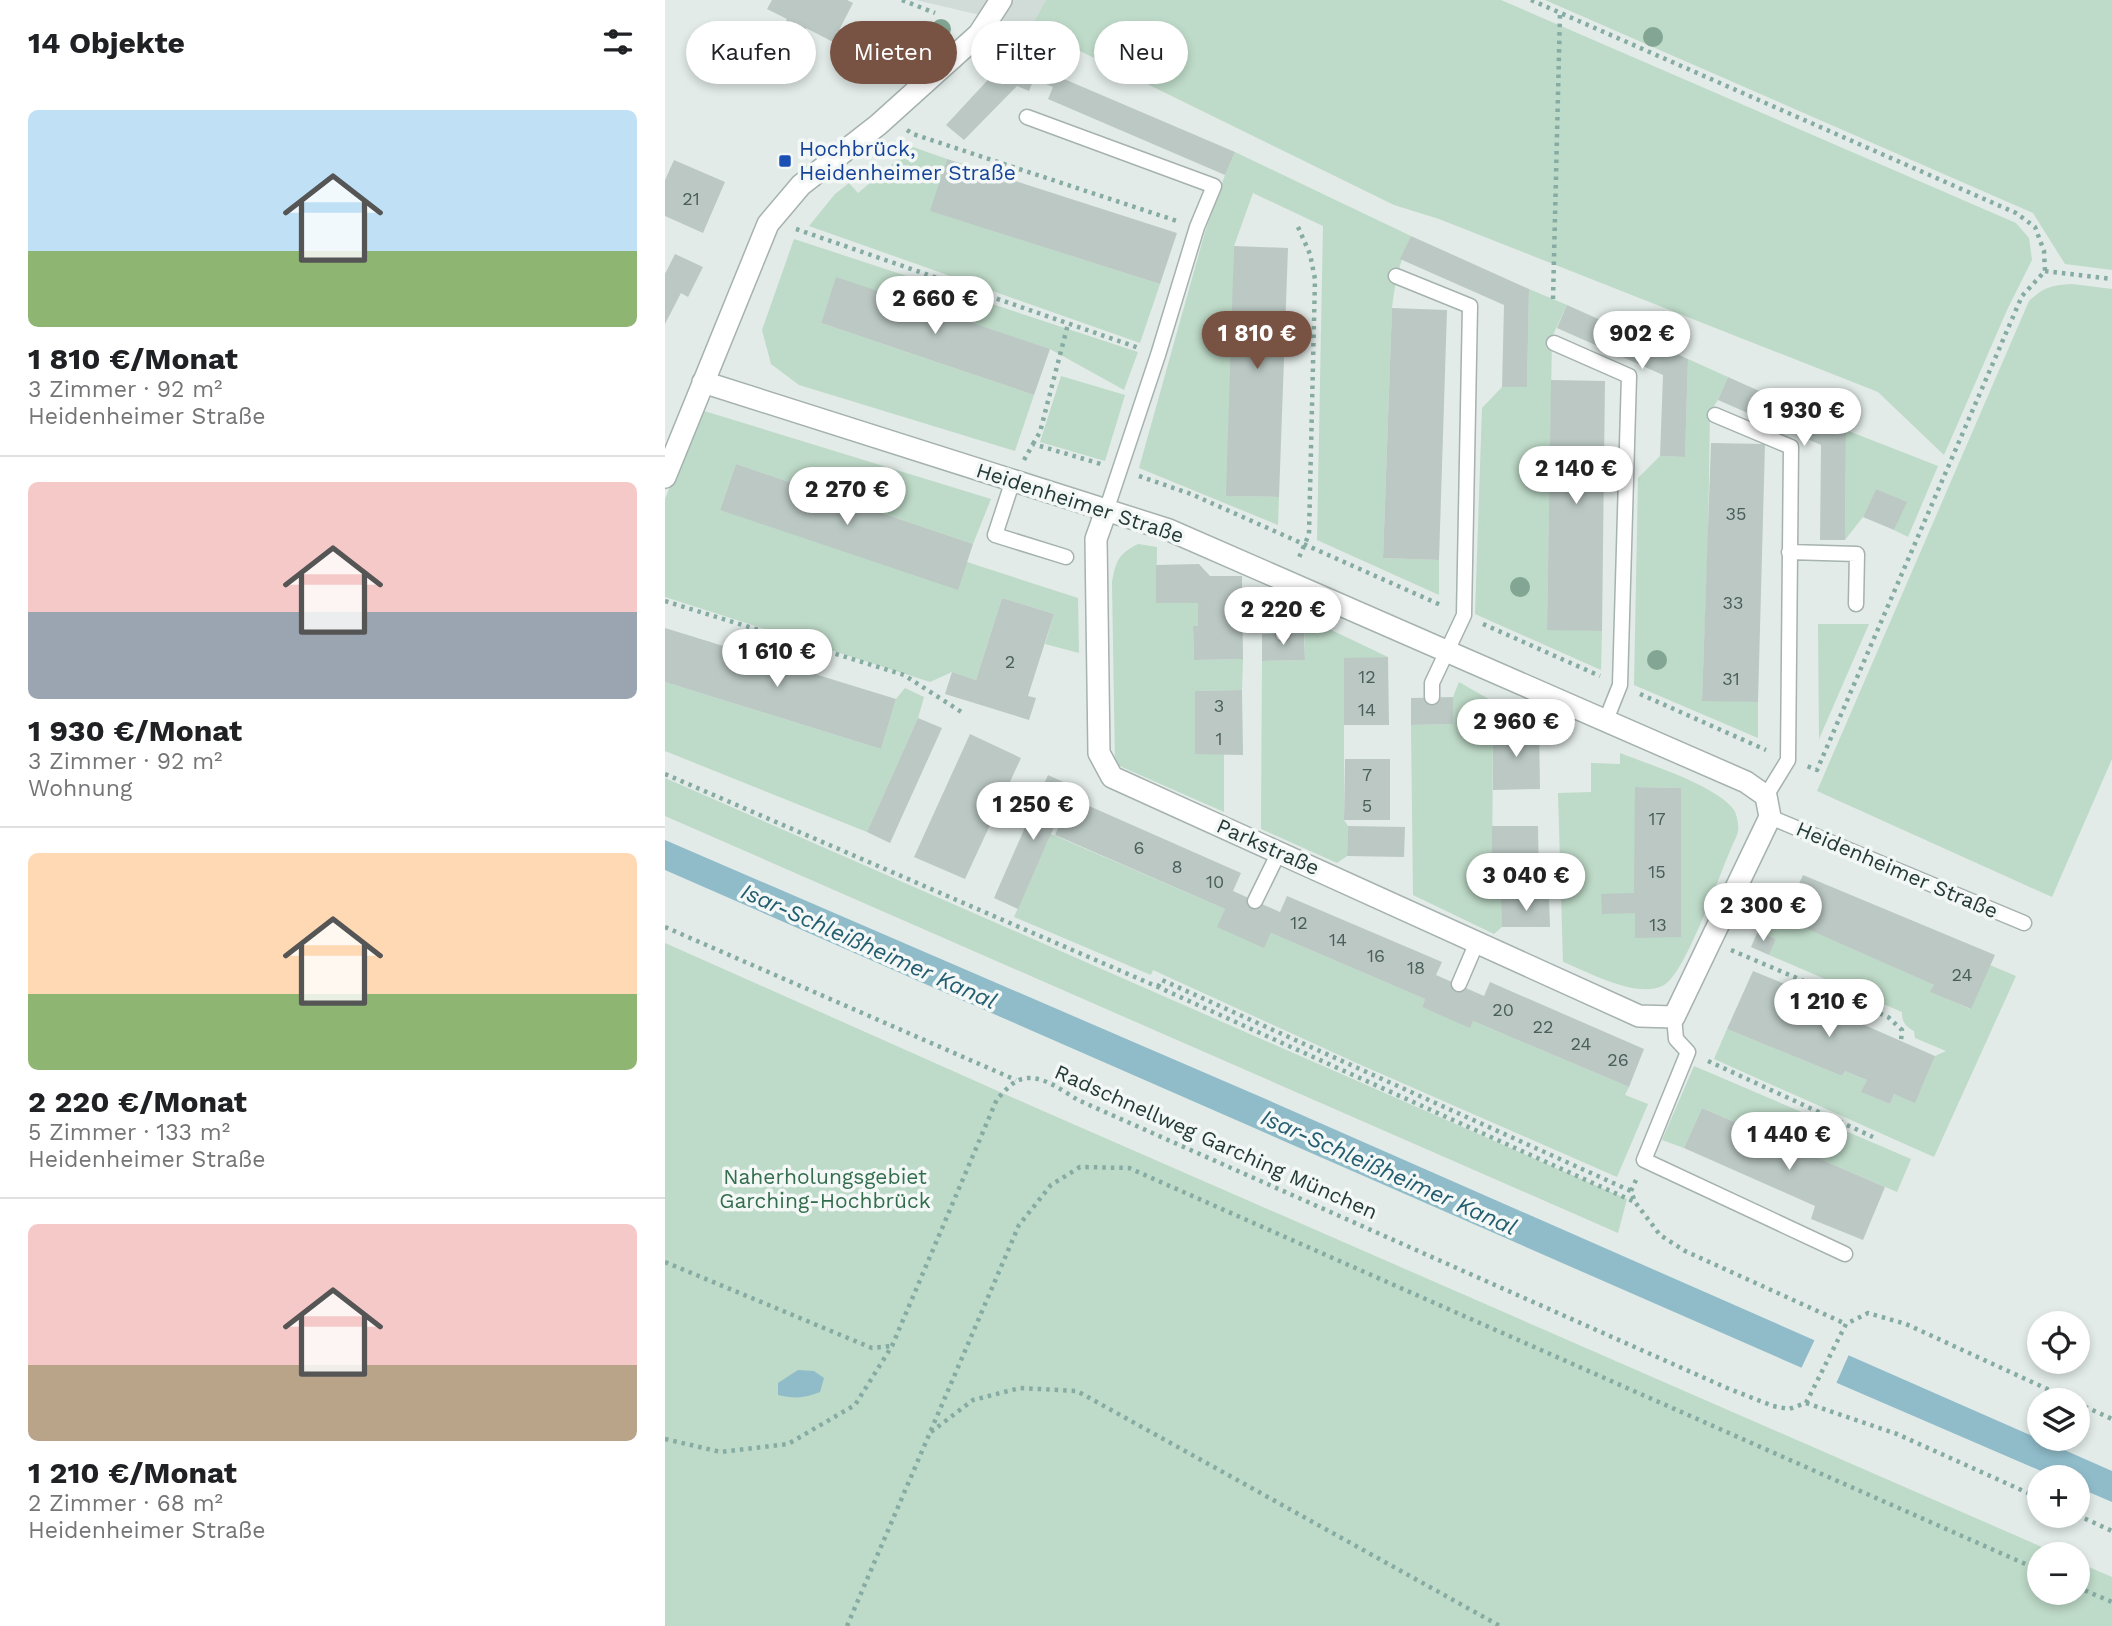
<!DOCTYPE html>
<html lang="de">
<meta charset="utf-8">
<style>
body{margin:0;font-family:"Work Sans",sans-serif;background:#f6f6f6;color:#202124;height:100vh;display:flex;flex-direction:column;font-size:26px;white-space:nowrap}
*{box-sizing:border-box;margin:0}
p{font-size:23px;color:#757577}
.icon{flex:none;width:38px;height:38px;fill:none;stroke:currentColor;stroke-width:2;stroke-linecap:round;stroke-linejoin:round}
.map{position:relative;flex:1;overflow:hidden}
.panel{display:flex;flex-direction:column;background:#fff;width:665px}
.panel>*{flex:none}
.hud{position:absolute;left:21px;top:21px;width:665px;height:63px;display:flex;gap:14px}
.fabs{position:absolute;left:1362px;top:1311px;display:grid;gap:14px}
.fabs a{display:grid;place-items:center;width:63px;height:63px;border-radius:50%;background:#fff;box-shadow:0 4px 10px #0003;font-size:35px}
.price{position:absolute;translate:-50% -60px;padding:0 16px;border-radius:24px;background:#fff;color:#222;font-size:23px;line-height:46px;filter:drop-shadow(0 2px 4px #0008)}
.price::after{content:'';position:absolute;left:50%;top:42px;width:21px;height:16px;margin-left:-10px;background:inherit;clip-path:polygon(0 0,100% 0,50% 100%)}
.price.selected{background:#785343;color:#fff}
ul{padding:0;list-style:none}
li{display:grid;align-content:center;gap:14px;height:371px;padding:0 28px}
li+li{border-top:2px solid #e0e0e0}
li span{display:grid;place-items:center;height:217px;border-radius:10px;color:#555}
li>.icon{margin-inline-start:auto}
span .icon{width:126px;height:126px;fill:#fffc;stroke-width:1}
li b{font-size:30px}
h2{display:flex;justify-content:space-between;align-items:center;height:84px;padding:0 28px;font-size:30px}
.chip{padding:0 24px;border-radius:32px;background:#fff;box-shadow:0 4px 10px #0003;font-size:24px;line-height:63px}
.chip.selected{background:#785343;color:#fff}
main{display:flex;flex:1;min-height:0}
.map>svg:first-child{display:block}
</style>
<main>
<section class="panel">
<h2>14 Objekte<svg class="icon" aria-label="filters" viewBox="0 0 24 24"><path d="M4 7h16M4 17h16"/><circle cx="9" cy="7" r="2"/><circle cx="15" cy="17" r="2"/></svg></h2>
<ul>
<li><span style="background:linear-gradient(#bfe0f5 65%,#8fb573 0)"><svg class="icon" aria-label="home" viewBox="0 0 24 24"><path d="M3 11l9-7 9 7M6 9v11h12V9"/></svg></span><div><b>1 810 €/Monat</b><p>3 Zimmer · 92 m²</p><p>Heidenheimer Straße</p></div></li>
<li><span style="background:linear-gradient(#f6c9c9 60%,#9aa5b1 0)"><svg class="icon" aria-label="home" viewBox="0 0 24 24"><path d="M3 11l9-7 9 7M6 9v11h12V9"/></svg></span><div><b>1 930 €/Monat</b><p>3 Zimmer · 92 m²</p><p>Wohnung</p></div></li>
<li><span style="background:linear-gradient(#ffd9b3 65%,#8fb573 0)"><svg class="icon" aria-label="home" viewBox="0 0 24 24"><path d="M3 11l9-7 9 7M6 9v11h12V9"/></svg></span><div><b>2 220 €/Monat</b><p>5 Zimmer · 133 m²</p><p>Heidenheimer Straße</p></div></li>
<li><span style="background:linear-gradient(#f6c9c9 65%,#b9a48a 0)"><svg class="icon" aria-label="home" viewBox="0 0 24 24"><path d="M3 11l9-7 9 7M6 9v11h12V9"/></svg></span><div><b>1 210 €/Monat</b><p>2 Zimmer · 68 m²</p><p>Heidenheimer Straße</p></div></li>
</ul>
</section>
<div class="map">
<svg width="1447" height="1626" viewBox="0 0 1447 1626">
<rect width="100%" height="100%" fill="#e2ebe8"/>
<!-- built -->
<path fill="#d1dbd7" d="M251,0h130l-15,27z"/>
<!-- green -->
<path fill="#bedac8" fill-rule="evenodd" d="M381,0h455l515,223 13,15 3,22 -25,50 -63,145 -66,-63 -439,-173 -45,-14 -363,-178z
M880,0h567v270l-47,-6 -32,-51z
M248,147l34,12 -16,52 229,73 -20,59 -331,-117 26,-32 14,-11 9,10z
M570,152l176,84c-11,24 -16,46 -19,72l-9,250 56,2v35l-122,-55 6,-314 -70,-33 -19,53 -5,250 50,1 -1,28 -139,-57 66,-236 20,-57z
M129,239l344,113 -14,38 -74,-41 -214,-71 -15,45 213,72 -19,56 -216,-66 -28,-21 -9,-34z
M1407,284l40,5v470l-60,138 -235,-106 212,-490c15,-14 23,-16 43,-17z
M864,289l38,16 -15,32 -5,292 55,2 -1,39 -126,-56 7,-206 20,-21 25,-1z
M1023,359l40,18 -10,23 -8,12 -2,127 -6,161 56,2v36l-124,-53 4,-207 22,-22 25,1z
M396,376l64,19 -20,66 -65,-19z
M36,410l290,89 -18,45 -237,-80 -16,46 247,52 111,36 1,55 -34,-9 9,-30 -52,-16 -26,82 -24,-8 -22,10 -265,-85v-98z
M1181,430l92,36 -30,71 -14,-7 12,-28 -30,-13 -13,28 -18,23z
M473,544l19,3 -1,56h42v23l-5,1 1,33 49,-1 -1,31 -47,1v63h29v58l-109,-48 -3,-182c4,-21 6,-28 26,-38z
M639,617l84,40 -44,2v161l4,6 -1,30 -10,7 -76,-34 1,-168 43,-1z
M1153,624h51l-50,115z
M0,682l216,67 15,-50 9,-11 19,9 -6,21 -51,114 -202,-81z
M794,682l80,46h-46l-1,156 9,1 1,42 -8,7 -81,-39 -2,-170 42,-1v-27z
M955,753c30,12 96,32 114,57 3,5 5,16 4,21 -1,6 -6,14 -8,20 -11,25 -45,123 -66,134 -26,15 -75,-13 -101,-23l-5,-169 33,-1v-29l29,1zM970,787l46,1 -46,150z
M0,778l962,421 -9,34 -953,-417z
M386,834l174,75 -7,18 46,20 7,-14 154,66 -3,8 48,20 3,-6 156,66 -4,8 23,9 -31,73 -265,-116 -199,-91 -2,5 -137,-58z
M1102,910l167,75 -3,7 39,17 20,-44 26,11 -82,181 -220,-98 13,-30 115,47 3,-5 22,9 -5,12 28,12 4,-10 21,8 20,-46 11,-5 -31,-13 -1,-7c-9,-5 -12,-9 -12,-19l-133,-57 7,-16 -18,-8z
M0,943l369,164 1024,447h-19v38h38v-30l35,15v49h-1447z
M1029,1066l217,93 -14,33 -195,-84 -18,40 -22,-8z"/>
<!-- water -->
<path fill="#90bcca" d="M0,840l603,260 844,371v31l-35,-15v-10h-22l-269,-116 -1121,-491z
M133,1370l16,1 10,7 -4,14c-14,6 -26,7 -42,3v-12z"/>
<!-- pier -->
<path fill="#e2ebe8" d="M1151,1337l34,15 -15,34 -35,-15z"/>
<!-- building -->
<path fill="#bbc8c4" d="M107,0h75l6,3 -20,39 -27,-14 -4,8 -19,-9 4,-8 -20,-10z
M345,56l225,96 -10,23 -177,-76 5,-12 -19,-8 -5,12 -12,-5 -53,54 -18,-15z
M282,159l230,74 -17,51 -230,-73z
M9,160l51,22 -22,51 -38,-17v-36z
M746,236l118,53 -2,98h-25l2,-82 -104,-46z
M569,246l54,2 -9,249 -53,-1z
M10,254l28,13 -15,30 -7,-4 -16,31v-50z
M171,277l214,72 -16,46 -213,-72z
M902,305l121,54 -3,98 -25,-1 3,-81 -106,-47z
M727,308l55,2 -8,250 -56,-2z
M1063,377l118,53 -1,110h-25l1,-95 -103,-45z
M886,380l54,1 -3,250 -55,-1z
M1046,443l54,1 -7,258 -56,-1z
M71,464l237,80 -15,46 -238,-80z
M1211,489l31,13 -13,28 -31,-13z
M534,564l11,12h32l1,83 -49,1 -1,-34h5v-23h-42v-38z
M337,598l52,16 -26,82 8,2 -7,22 -84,-26 7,-22 24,8z
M0,628l231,71 -15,50 -216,-67z
M639,633l1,27 -43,1v-27z
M723,657l1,68h-45v-67z
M577,690l1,65 -48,-1v-63z
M788,697v27l-42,1v-27z
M253,718l24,10 -52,115 -23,-11z
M828,728h46l1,61 -47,1z
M305,734l51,24 -56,121 -51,-22z
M680,759h45v61h-46z
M383,775l24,11 -54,123 -24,-11z
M970,787l46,1v149l-46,1v-25l-33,1 -1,-20 33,-1z
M406,798l170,75 -8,18 47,21 7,-16 155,66 -6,13 48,21 6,-14 154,67 -15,38 -156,-66 -3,7 -23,-10 -25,-11 3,-8 -154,-66 -7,15 -47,-21 8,-18 -170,-74z
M683,826l57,1 -1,30 -57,-1z
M827,826h46l1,58 -47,1z
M1138,875l192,80 -24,54 -41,-17 4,-7 -151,-67z
M884,898l1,29h-48l-1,-28z
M1093,931l18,8 -7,16 -18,-8z
M1088,971l68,28 -2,6 116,51 -20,47 -21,-9 -4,10 -29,-12 6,-12 -22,-9 -3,5 -115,-47z
M1037,1108l183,79 -22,53 -52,-21 4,-13 -131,-58z"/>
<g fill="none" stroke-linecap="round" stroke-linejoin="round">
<!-- lane casing -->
<g stroke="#a5b2af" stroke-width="17">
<path id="lane" d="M362,117l187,69 -17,41 -39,128 -52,156
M731,276l74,30 -6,309 -32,68v14
M889,343l75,33 -9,309 -14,35
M1050,415l76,32 -3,313 -22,36
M348,480l-18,55 71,22
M1124,552l68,2 -1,50
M618,634v-34l6,-18
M1105,817l254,106
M590,901l24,-49
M794,984l18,-42
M1009,1017l2,22 12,13 -44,108 201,94"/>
</g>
<!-- street casing -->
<g stroke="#a5b2af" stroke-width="24">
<path id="street" d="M38,382l466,148 577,252 20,14 4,21 -96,200 -35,-1 -527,-239 -13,-24 -3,-214 10,-28
M0,477l103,-253 33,-39 77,-60 101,-91 22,-34"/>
</g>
<!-- path -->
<path stroke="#86aba3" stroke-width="4.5" stroke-dasharray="3.5 5" stroke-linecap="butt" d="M237,0l33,13
M866,0l485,213 19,14 9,24 1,20 -23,25 -205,474 -10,-4
M242,130l6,4 264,87
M633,227l12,27 5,25 -6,255 -11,26
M131,229l343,119
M1380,271l67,8
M888,299l7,-286
M368,444l7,-12 28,-108
M359,460l9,-16 68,20
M474,476l52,18 252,112
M0,601l239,74 59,38
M818,624l117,52
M975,694l126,56
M0,774l493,213 477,215
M0,927l351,153
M1066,950l157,67 14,13 -1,11
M493,987l4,-7 469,211
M1043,1061l165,76
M971,1180l-5,11 4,11 25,33 25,16 161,73
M0,1262l207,86 19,-2
M1141,1403l40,-79 22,-11 38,11 165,76
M1141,1403l91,31 142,64
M1412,1403l35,16
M266,1432l42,-32 47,-12 57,3 423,235
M0,1439l56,13 67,-8 67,-39 37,-59 105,-247c6,-6 14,-16 22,-19 20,-8 42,10 59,20l649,288 46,18 16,3 17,-6
M1412,1515l35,16
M1412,1587l35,15
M182,1626l172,-401 32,-40 29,-18 49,1 910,402"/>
<!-- lane -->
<use href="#lane" stroke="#fff" stroke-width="14"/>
<!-- street -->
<use href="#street" stroke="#fff" stroke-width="21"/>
</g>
<!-- trees -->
<g fill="#82a693">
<circle cx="276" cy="29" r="10"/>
<circle cx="988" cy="37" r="10"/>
<circle cx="855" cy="587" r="10"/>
<circle cx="992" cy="660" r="10"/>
</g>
<!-- markers -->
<rect fill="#1a4fb4" stroke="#f3f8f6" stroke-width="2.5" x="113" y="154" width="14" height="14" rx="3.5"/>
<g text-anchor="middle" stroke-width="7" stroke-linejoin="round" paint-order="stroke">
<!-- number labels -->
<g font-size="18" fill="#4a5e5a">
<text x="26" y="205">21</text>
<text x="1071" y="520">35</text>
<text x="1068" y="609">33</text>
<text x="345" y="668">2</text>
<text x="702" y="683">12</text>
<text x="1066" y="685">31</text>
<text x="554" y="712">3</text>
<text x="702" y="716">14</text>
<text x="554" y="745">1</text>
<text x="702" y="781">7</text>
<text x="702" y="812">5</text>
<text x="992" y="825">17</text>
<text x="474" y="854">6</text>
<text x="512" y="873">8</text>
<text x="992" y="878">15</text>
<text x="550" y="888">10</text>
<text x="634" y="929">12</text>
<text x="993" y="931">13</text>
<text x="673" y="946">14</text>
<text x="711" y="962">16</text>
<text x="751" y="974">18</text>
<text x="1297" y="981">24</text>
<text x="838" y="1016">20</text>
<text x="878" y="1033">22</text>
<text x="916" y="1050">24</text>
<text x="953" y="1066">26</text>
</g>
<!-- transit labels -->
<g font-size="21" fill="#164399" stroke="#f3f8f6" text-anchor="start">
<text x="134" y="156">Hochbrück,<tspan x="134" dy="24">Heidenheimer Straße</tspan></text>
</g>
<!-- street labels -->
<g font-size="21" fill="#243a36" stroke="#f3f8f6">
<text transform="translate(415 503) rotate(18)" y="7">Heidenheimer Straße</text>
<text transform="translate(603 847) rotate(24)" y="7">Parkstraße</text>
<text transform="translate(1232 870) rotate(23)" y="7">Heidenheimer Straße</text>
<text transform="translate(551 1142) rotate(24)" y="7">Radschnellweg Garching München</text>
</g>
<!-- park labels -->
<g font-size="21" fill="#336d4e" stroke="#f3f8f6">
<text x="160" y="1184">Naherholungsgebiet<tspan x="160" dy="24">Garching-Hochbrück</tspan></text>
</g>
<!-- water labels -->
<g font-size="23" font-style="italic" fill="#245d70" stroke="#f3f8f6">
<text transform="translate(204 946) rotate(24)" y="8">Isar-Schleißheimer Kanal</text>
<text transform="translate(724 1172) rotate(24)" y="8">Isar-Schleißheimer Kanal</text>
</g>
</g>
</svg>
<div class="fabs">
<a><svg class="icon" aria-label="locate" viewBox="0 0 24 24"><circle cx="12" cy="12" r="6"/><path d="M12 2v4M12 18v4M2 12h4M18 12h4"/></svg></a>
<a><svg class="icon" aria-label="layers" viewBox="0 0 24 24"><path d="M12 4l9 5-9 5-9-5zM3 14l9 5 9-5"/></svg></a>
<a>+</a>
<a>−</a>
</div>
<b class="price" style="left:270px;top:336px">2 660 €</b>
<b class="price selected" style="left:592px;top:371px">1 810 €</b>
<b class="price" style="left:977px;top:371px">902 €</b>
<b class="price" style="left:1139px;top:448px">1 930 €</b>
<b class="price" style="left:911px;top:506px">2 140 €</b>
<b class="price" style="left:182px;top:527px">2 270 €</b>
<b class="price" style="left:618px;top:647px">2 220 €</b>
<b class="price" style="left:112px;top:689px">1 610 €</b>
<b class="price" style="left:851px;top:759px">2 960 €</b>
<b class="price" style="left:368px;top:842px">1 250 €</b>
<b class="price" style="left:861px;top:913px">3 040 €</b>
<b class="price" style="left:1098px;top:943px">2 300 €</b>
<b class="price" style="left:1164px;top:1039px">1 210 €</b>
<b class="price" style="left:1124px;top:1172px">1 440 €</b>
<div class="hud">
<a class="chip">Kaufen</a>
<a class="chip selected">Mieten</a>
<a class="chip">Filter</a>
<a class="chip">Neu</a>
</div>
</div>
</main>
